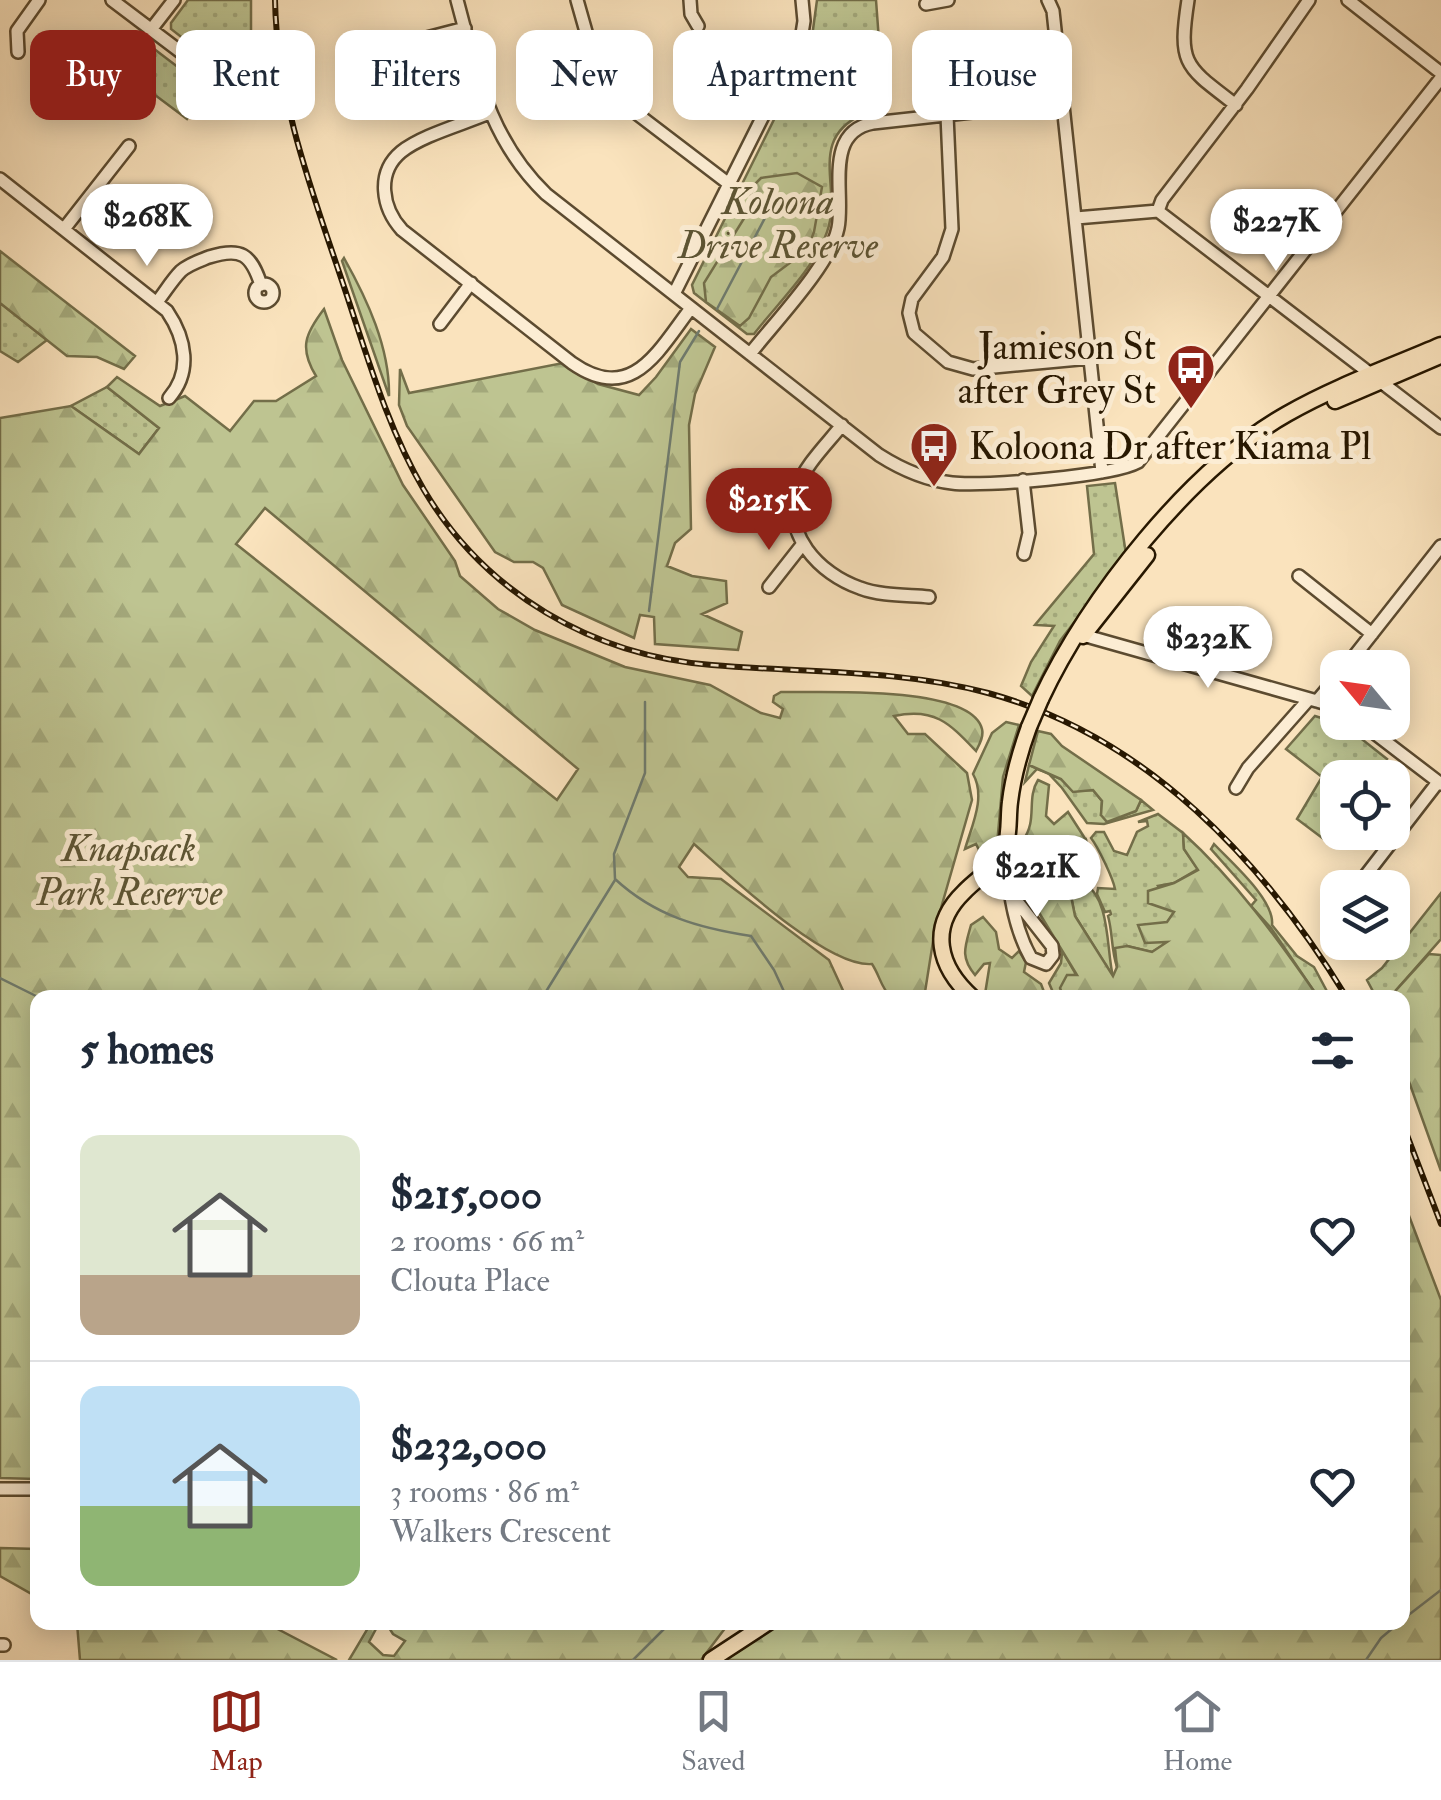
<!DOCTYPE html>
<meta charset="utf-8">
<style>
body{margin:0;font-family:"IM FELL Double Pica",serif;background:#f2f2f3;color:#1f2937;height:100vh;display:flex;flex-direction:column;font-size:38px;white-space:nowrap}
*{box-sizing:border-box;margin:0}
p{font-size:32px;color:#747a83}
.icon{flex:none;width:55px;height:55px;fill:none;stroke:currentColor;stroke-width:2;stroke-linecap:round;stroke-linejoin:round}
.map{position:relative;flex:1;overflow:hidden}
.side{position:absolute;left:30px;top:990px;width:1380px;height:640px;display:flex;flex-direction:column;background:#fff;border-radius:20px;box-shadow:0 5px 25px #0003}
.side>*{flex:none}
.hud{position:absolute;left:30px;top:30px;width:1382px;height:90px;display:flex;gap:20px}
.needle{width:65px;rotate:299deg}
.tools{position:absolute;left:1320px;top:650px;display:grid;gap:20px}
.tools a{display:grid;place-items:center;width:90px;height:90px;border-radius:20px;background:#fff;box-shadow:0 5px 25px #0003;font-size:50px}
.price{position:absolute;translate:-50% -85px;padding:0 22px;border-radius:35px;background:#fff;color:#222;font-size:32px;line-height:65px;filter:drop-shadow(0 2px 5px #0008)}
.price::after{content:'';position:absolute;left:50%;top:60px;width:30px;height:22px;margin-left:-15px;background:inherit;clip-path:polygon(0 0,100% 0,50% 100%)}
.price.selected{background:#8f2418;color:#fff}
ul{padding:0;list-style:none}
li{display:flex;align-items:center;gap:30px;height:250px;padding:0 50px}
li+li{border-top:2px solid #e0e1e3}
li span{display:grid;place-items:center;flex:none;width:280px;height:200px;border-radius:20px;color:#555}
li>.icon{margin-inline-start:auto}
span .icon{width:120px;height:120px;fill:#fffc;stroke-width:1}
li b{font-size:42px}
h2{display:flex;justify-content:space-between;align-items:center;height:120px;padding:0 50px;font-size:42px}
.tag{padding:0 35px;border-radius:20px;background:#fff;box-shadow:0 5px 25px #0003;font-size:35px;line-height:90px}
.tag.selected{background:#8f2418;color:#fff}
.tab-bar{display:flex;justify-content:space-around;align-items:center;height:140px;border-top:2px solid #e0e1e3;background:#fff;font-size:28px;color:#747a83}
.tab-bar a{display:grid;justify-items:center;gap:5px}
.tab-bar .selected{color:#8f2418}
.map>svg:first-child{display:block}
</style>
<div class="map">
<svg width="1441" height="1660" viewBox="0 0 1441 1660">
<defs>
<pattern id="green-dots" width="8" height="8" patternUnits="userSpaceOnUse" patternTransform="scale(2.5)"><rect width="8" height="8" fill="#bec491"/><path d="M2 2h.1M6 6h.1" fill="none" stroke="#a3a87b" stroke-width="1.8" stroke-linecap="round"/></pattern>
<pattern id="forest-firs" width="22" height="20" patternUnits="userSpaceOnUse" patternTransform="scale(2.5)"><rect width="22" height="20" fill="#bec491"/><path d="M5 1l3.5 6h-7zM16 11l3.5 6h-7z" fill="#a3a87b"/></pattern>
</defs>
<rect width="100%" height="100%" fill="#fae3bd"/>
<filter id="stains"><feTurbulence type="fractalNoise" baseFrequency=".002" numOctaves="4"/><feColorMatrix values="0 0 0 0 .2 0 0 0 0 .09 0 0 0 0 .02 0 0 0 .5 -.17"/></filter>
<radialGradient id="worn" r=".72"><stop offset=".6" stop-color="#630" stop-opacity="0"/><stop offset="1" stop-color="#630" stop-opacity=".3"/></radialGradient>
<!-- green -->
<path fill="url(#green-dots)" stroke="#736e49" stroke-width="2.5" d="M188,0h63v43l7,54 -87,-68v-6z
M817,0h59l5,68 -13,1 -8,7 3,38c-57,26 -20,74 -36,118 -13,37 -49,71 -73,102h-7l-53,-41 -2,-8 114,-230 6,-18z
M145,42l63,48 -21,29 -36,-27 -49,4z
M0,303l47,37 -29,22 -18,-11z
M107,387l52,41 -20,26 -68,-48z
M1115,483l11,71 -66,87 -28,55 -11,-10 10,-24 23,-36 -19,-1 59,-71 -7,-68z
M1315,716l29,9 43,34 -14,18 -35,1 -1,46 -12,16 -28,-21 25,-42 -36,-28z
M1029,765l32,14 12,12 20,-1 9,11 -1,14 19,2 16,-6 5,-11 12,10 -49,14 -17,-1 -25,-35 -14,-15 -11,-4 -12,13z
M1158,814l25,19 1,16 14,20 -24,14 -16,3 16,26 -6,10 2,19 -18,11 -25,-6 -10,21c-6,-17 -4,-33 -9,-51l3,-2 -1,-3 -5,1 -8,-18 1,-6 17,1c-2,-11 -17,-42 -24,-51l5,-6h8l10,19 13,4 10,-23 11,-6 -1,-5 -9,1z
M1023,840l5,33 6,10h9l14,-25 19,-6 10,-12 6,26 -6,9 -28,12 25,-5c28,17 23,66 30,95l-38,-61 -5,-25 -34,15 41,70 -12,21h-10l-6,-14 12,-20 1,-10 -33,-58z
M1214,844c17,18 61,56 58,81l25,31 17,11 16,30h-12l-47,-69 -20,-22 5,-6 -45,-51z
M1441,893v46l-51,58h-14l-9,-17 15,-12z"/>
<!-- forest -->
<path fill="url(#forest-firs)" stroke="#736e49" stroke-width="2.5" fill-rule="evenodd" d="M797,173l25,14 -8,45 -7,18 -36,27 -22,41 -9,8 -34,-24 -2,-19 44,-71 4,-25 9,-9z
M0,251l135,105 -11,13 -27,-12 -30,-1 -67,-53z
M344,258c23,41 46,90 45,138l-47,-135z
M324,309l18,51 61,125 52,76 5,15 38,33 37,21 90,37 85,18 51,28 19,5 3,-9 -10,-7 1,-6 7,-4c38,1 190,-8 201,37 2,8 -3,16 -6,22 -26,-27 -41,-44 -82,-35l14,18h17l42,39 5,27 -37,129 -10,63 -1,5h-33c-10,-9 -11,-21 -19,-33 -45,4 -143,-89 -178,-120l-15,23 9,10 33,2 108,81 17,37 -808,1 -1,481 -37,-1v-1060l71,-12 68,48 20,-26 -52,-41 10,-10 43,29 25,-10 45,35 24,-30h22l40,-25c-17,-28 -11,-42 8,-67zM265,508l313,261 -21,31 -321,-256z
M691,329l24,18 -20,47 -6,31 2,104 -16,14 -8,23 25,10 34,5 1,22 -25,11 40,18 -4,18 -83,-6 -1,-27 -14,-2 -6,23 -72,-33 -19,-37 -10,-6h-19l-19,-10 -88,-126 -8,-21 1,-36 9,24 154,-30 35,21 41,11 17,-18z
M1006,722l13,3 -16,52 -7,79 -22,20 5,-26 -3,-6 -11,5c7,-24 21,-52 8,-75l19,-41z
M1038,731l13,3 11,12 79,54 -5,11 -29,11 -6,-7 1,-14 -9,-11 -20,2 -12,-13 -32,-14z
M1038,780l11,5 -3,31 8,8 14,-12 18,28 -10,12 -19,6 -6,22 -18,3 -5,-10 -5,-33c15,-20 3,-41 15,-60z
M1183,833c53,48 94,105 135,164l-255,-1 -3,-8 7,-13h10l-42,-69 9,-10 26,-5 5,25 38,60 4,-9 -2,-19 12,-2 25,6 15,-10 -22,1 -7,-18 29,-3 7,-10 -26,-9v-12l26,-8 24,-13 -14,-21z
M983,917l13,15 3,17 13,9 7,-7 7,11 -2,10 17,12 5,13h-59l-2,-3 5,-31 -6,1 -9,11c-15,-18 -10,-28 -4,-50z
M1429,954l12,1v216l-38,-106 -1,-67 -12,-1z
M1403,1200l38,100v360h-716l56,-37 621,-1z
M0,1548l37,1v48l-37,-21z
M77,1623h189l71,37h-257z
M371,1623h4l2,4 -8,15 14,13 11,1 11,-15 -12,-7 -7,-11h343l-28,37h-352z"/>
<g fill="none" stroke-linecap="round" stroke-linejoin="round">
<!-- stream -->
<path stroke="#6f7b6e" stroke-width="2.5" d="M717,309l59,-112
M649,611l31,-249 19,-31
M645,702v71l-31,81 1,25c40,37 84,49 136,57l23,34 13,28
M0,978l40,20
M542,998l73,-118
M1402,1620l39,-30
M633,1660l38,-38
M1366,1660l15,-22 19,-16"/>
<!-- minor casing -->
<g stroke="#5c4b30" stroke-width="16">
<path id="minor" d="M112,0l131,99
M457,0c20,74 32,139 89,194l333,261c22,14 47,25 73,28 31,4 161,-7 186,-21l303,-384
M577,0l21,74 13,20 118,90
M690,0l1,14 7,12
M1048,0l5,11 49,461
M1188,0c-10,65 -3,66 48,105
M1348,0l93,73
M926,4l22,-4
M150,31l24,-31
M18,52l-1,-21 22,-31
M357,56l108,-28
M489,113c-25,11 -67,22 -88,39 -25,21 -19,56 1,78l170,133c60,42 86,-12 119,-55
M947,115l5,114 -9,28 -31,42 -3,14 5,20 34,29 25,7 117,-11
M0,179l167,132c19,28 25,61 2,87
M1158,211l283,217
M1158,211l4,-11 85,-111 62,-89
M1076,218l82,-7
M64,229l65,-83
M255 293a9 9 0 1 1 18 0a9 9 0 1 1-18 0Z
M674,294l127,-254 3,-19 -2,-21
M157,302c8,-10 15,-22 24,-31 8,-7 18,-10 28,-14 32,-10 42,-3 52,28
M440,324l31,-41
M750,354c24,-31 81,-90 88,-126 7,-34 -15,-96 35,-105l191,-21
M842,425c-15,19 -37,40 -45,63 -16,45 22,86 63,100 21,8 47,7 69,9
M1023,480l6,53 -5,21
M1299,576l73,58
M769,587l33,-42
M1079,634l259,73
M1345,668l96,-122
M1317,701l21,-25
M1360,722l81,62
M1236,788l12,-20 61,-69
M1007,843c0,39 5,81 24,115l15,6 7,-9 -1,-9 -40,-51
M1356,888l82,-106
M0,1489h38
M0,1645h4"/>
</g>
<!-- major casing -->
<g stroke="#281801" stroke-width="19">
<path id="major" d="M1335,401l105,-45
M1083,636l64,-81
M1041,699c47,-101 149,-230 246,-285 49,-28 103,-47 154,-69
M973,998c-35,-31 -45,-71 -9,-106 14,-15 33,-24 41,-44 5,-14 3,-32 5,-46 3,-26 10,-50 19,-75
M711,1660l58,-38"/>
</g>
<!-- minor -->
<use href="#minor" stroke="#fcedd4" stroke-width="11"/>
<!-- major -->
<use href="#major" stroke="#fae3bd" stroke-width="14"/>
<!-- rail casing -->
<g stroke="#281801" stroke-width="6">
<path id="rail" d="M275,0c2,108 43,206 76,308 20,61 40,126 73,182 61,103 169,166 288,175 93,8 186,4 276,28 159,43 276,169 359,305
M1402,1122l39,102"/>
</g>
<!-- rail -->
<use href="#rail" stroke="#fcedd4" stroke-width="2.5" stroke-dasharray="8" stroke-linecap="butt"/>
<!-- major-bridge casing -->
<g stroke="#281801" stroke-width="19" stroke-linecap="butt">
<path id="major-bridge" d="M1029,727l12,-28"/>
</g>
<!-- major-bridge -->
<use href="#major-bridge" stroke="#fae3bd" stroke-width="14"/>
</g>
<!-- icons -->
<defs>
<g id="bus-pin" transform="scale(2.5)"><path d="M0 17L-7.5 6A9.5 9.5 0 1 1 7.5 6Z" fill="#8f2418" stroke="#fcedd4"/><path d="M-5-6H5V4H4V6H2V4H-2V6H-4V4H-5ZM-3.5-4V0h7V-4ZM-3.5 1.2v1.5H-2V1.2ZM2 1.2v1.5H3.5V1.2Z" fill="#fff"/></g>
</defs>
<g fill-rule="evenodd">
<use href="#bus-pin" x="1191" y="368"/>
<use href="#bus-pin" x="934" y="446"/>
</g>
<g text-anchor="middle" stroke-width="10" stroke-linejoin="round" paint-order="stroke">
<!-- park labels -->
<g font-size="38" font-style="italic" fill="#5c5433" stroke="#fcedd4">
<text x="778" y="214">Koloona<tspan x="778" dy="44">Drive Reserve</tspan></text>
<text x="129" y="861">Knapsack<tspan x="129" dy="44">Park Reserve</tspan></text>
</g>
<!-- poi labels -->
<g font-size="38" fill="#281801" stroke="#fcedd4" text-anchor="end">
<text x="1156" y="359">Jamieson St<tspan x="1156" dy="44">after Grey St</tspan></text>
<text x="969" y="459" text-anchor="start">Koloona Dr after Kiama Pl</text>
</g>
</g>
<rect width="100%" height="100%" filter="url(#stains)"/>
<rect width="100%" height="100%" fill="url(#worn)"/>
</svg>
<div class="tools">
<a><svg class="needle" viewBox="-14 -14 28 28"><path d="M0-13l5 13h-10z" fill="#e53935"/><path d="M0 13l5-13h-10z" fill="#747a83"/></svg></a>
<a><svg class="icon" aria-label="locate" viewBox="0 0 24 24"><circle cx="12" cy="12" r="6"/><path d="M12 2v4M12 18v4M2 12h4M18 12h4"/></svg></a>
<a><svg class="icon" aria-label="layers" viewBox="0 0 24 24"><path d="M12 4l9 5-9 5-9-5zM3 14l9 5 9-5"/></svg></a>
</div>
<b class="price" style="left:147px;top:269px">$268K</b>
<b class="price" style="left:1276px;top:274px">$227K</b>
<b class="price selected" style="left:769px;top:553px">$215K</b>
<b class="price" style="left:1208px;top:691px">$232K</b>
<b class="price" style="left:1037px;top:920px">$221K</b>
<div class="hud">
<a class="tag selected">Buy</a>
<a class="tag">Rent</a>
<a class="tag">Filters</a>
<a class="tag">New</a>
<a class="tag">Apartment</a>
<a class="tag">House</a>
</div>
<section class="side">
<h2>5 homes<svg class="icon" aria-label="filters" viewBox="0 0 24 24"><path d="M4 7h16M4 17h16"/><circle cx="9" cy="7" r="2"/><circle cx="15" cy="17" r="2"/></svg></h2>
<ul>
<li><span style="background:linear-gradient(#dfe7d0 70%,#b9a48a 0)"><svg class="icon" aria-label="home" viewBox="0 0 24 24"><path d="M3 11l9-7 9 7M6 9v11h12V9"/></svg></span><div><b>$215,000</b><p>2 rooms · 66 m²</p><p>Clouta Place</p></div><svg class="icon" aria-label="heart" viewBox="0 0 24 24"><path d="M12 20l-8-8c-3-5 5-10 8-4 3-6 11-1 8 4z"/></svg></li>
<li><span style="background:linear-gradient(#bfe0f5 60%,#8fb573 0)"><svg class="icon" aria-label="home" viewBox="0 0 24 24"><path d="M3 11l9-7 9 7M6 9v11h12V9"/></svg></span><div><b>$232,000</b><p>3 rooms · 86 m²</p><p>Walkers Crescent</p></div><svg class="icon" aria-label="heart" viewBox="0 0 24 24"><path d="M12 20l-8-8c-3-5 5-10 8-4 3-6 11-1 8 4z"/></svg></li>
</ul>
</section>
</div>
<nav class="tab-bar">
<a class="selected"><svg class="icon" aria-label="map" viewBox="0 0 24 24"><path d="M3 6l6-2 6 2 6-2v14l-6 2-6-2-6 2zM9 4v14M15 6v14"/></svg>Map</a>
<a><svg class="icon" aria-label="saved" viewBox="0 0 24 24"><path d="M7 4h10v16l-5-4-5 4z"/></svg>Saved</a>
<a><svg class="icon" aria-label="home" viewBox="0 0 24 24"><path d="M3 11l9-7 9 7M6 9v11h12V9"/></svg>Home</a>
</nav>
